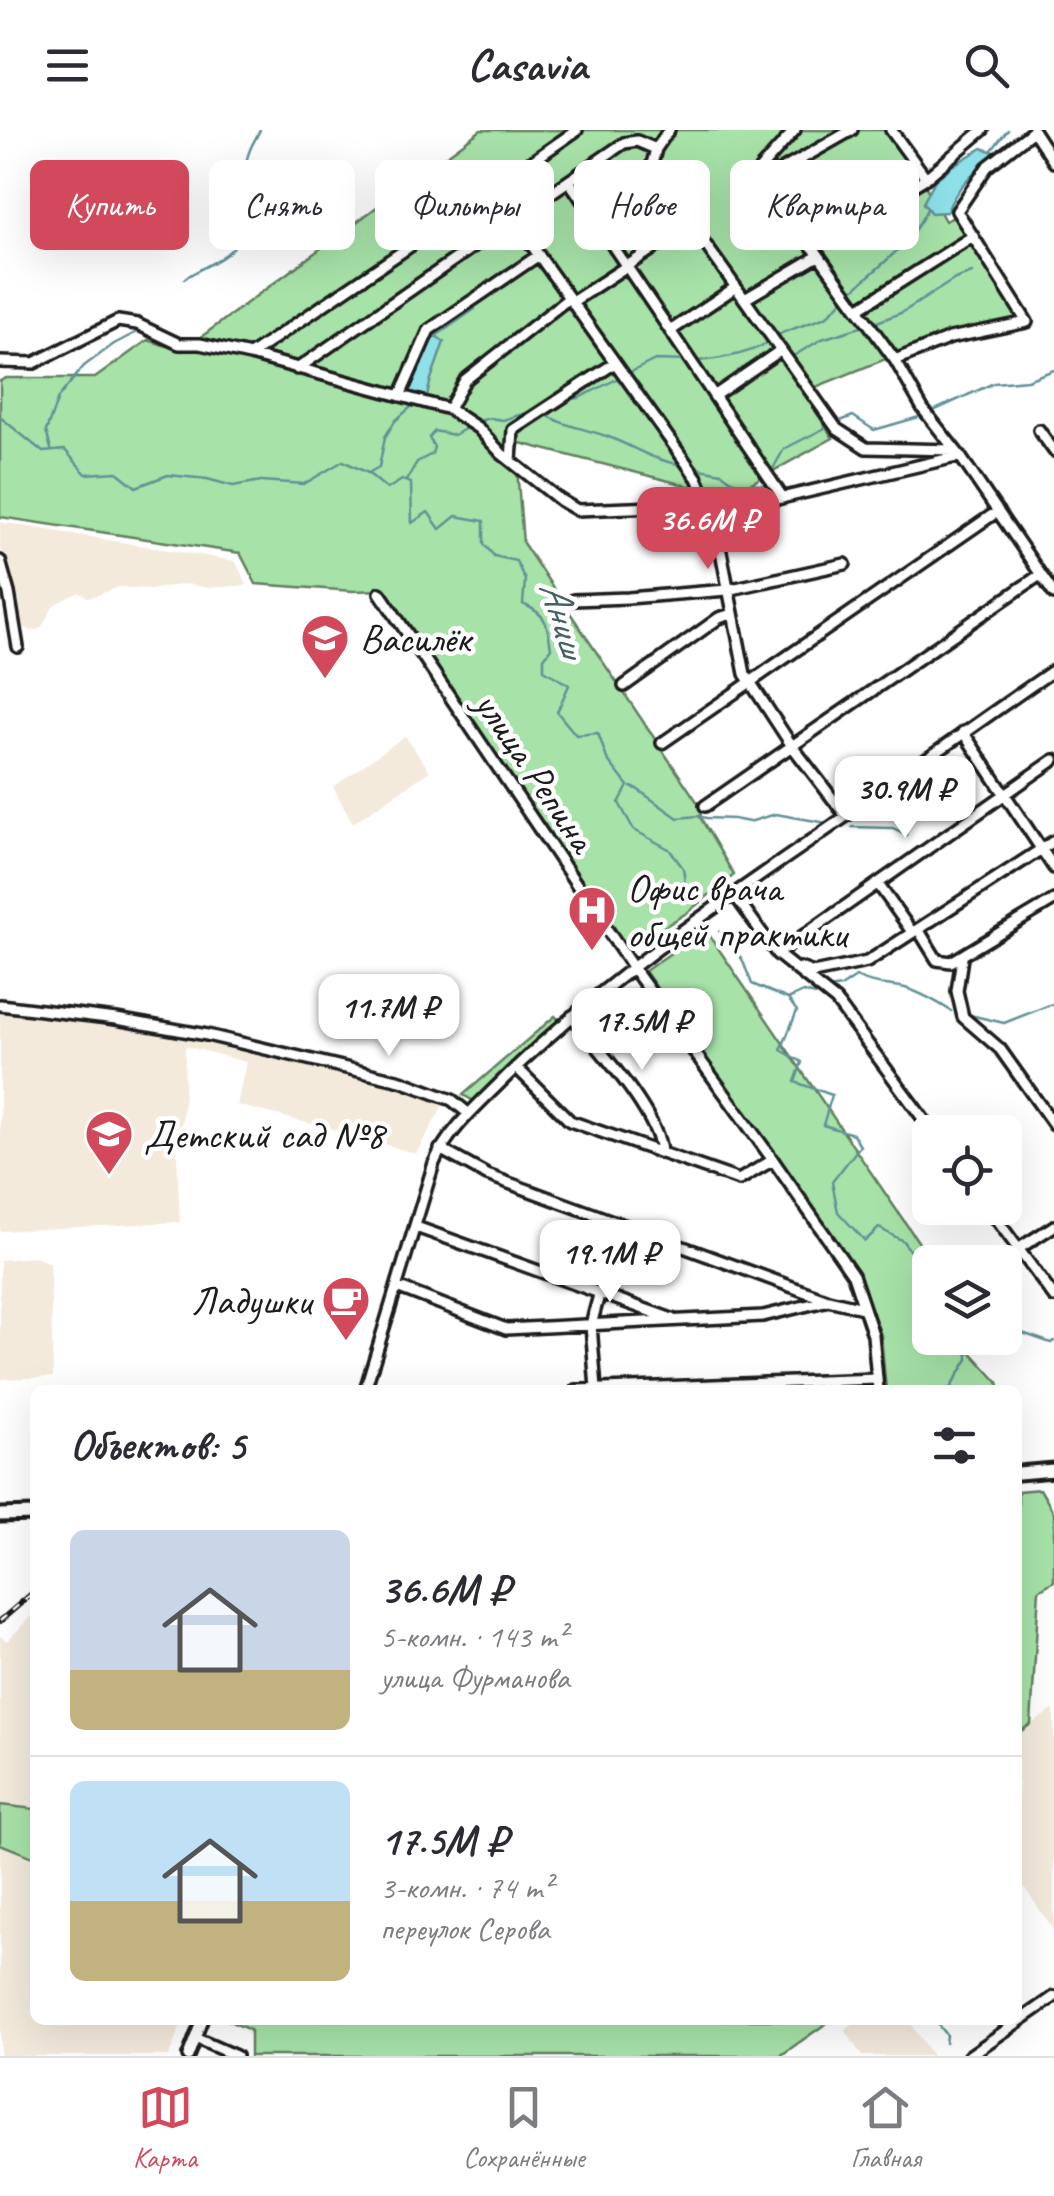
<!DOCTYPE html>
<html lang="ru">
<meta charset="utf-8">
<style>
body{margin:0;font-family:Caveat,sans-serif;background:#f2f2f3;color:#2b2b33;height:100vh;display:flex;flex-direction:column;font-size:38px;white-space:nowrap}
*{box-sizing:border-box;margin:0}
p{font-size:32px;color:#7c7c81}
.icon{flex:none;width:55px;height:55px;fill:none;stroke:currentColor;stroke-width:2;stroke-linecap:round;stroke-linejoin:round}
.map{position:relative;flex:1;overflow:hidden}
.side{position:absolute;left:30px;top:1255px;width:992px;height:640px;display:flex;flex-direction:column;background:#fff;border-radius:15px;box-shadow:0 10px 40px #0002}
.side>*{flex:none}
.hud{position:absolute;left:30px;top:30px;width:995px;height:90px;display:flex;gap:20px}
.tools{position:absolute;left:912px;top:985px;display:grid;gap:20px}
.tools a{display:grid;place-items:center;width:110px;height:110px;border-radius:15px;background:#fff;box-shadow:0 10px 40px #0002;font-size:50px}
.price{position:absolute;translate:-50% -85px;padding:0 22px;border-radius:20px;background:#fff;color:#222;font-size:32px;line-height:65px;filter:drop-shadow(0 2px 5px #0008)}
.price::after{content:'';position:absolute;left:50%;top:60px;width:30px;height:22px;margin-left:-15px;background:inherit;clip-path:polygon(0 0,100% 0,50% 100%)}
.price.selected{background:#d1495b;color:#fff}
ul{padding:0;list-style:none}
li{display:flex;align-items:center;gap:30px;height:250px;padding:0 40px}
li+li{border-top:2px solid #e1e1e2}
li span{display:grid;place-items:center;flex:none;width:280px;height:200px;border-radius:15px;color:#555}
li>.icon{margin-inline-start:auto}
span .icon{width:120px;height:120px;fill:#fffc;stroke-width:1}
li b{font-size:42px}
h2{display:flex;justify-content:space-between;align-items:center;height:120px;padding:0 40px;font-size:42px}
.chip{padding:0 35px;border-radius:15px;background:#fff;box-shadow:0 10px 40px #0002;font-size:35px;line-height:90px}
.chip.selected{background:#d1495b;color:#fff}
header{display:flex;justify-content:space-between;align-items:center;height:130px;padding:0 40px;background:#fff;font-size:45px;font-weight:700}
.tabs{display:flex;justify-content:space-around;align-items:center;height:140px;border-top:2px solid #e1e1e2;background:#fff;font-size:28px;color:#7c7c81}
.tabs a{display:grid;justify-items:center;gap:5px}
.tabs .selected{color:#d1495b}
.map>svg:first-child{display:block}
</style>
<header><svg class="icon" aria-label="menu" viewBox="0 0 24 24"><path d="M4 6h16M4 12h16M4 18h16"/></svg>Casavia<svg class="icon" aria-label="search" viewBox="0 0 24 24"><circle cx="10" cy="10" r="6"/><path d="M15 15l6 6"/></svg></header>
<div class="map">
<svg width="1054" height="1926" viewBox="0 0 1054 1926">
<rect width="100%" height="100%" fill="#fff"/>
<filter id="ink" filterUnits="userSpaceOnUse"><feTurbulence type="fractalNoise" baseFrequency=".01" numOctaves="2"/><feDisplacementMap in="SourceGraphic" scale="20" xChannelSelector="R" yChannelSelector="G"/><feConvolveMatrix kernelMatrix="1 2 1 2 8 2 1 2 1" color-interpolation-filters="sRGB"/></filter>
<g filter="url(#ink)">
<!-- built -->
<path fill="#f3eadc" d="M0,392l235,39 12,24 -38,3 -23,-4 -34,5 -33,-2 -30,11 -10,-6 -25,13 -13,23 -9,3 -9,-4 -23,-80z
M405,606l25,35 -77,52 -20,-36z
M0,880l114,14 83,14 173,40 74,26 -28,50 -61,-19 -118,-30 9,-43 -61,-16 -1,54 -2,22 -6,9 4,91 -180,9z
M34,1127l16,6 3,114 -53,2v-119z
M35,1482v197l-35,-4v-169l7,5z
M1054,1579v222l-36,-53v-145z
M0,1715l35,13v162h148l-14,36h-169z
M860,1890h48l24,36h-70l-17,-26z"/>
<!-- green -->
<path fill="#a7e2a8" stroke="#627f62" stroke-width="2.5" d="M481,0h404l41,57 19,34 11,-5 64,103 -72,15 -145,58 30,46 -105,58 -208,-53 -4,13 7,87 179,266 -2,8 34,58 -46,37 -59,37 -245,-359 -31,1 -97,-7 -16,-31 -240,-36v-136l6,-3h89l53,-38 34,11z
M705,799l227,333h-2v76h28l40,44 2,8h-114l-5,-55 -22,-58 -214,-306z
M555,886l5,5 -86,80 -11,-6z
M1040,1359l14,24v68l-15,9 -8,134 -13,9v-242z
M0,1675l35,4v49l-35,-14z
M227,1890h604l-51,36h-530v-26z"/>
<!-- water -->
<path fill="#8fe0e8" stroke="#619296" stroke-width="2.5" d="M982,18l15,5c-20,16 -41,33 -50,59l-16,1 -8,-10 12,-23 17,-14z
M436,206l8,6 -13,37 -5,21 -20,-6 22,-52z"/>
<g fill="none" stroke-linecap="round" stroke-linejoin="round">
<!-- stream -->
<path stroke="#619296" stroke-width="2.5" d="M991,21l17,-21
M184,149c15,-11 34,-16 47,-29 23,-23 10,-61 16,-91 2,-11 8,-19 13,-29
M852,161c28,-26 58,-46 75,-82
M872,194l31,-12 52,-33 17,-6
M436,206l39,-27
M777,206l7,-4 42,-15 20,-20
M789,226l6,-1 27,-16 42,-13
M697,231c24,-2 52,-6 73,-20
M566,270l13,-2 76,-38 34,1
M931,282l63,-29 33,-3 27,-10
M545,284c18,12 41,15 61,22 27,10 45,24 76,29
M0,287l43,35 22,-2 21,24 31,-2 19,15 32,-12 39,4 26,7 28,-5 43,3 39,-23 25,12 19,16 15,-9 9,3 1,40 16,-11 12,17 16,-13 28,5v23l10,12 22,5 9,19 -2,24c24,11 24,18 28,44l-7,10v12l25,15 -12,27 19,23 22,-2 9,26 21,27 -9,17 15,27 35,19 14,19 3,21 6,9
M479,291l11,-3 13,2 30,-9
M838,292l15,-6 21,14 45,-13
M51,319l-5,-18 12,-33 26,-32 30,-22 23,-12
M695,338l27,5 15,11 27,1 2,-4
M370,342l9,-5 6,-30 10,-16 17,-15
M770,344l14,-25 47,-24
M406,351l11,-19 15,-8 2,-7 -5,-9 5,-7 20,4 11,-6
M631,657l6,2 41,29 20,-2 8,2 28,1 15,3 27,-8 51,9
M852,697l41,1 14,7
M719,801l23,28 10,25 36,15 9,12 -16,39 21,12 -7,20 37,13 -9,30 30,9 7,12 -28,36 6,30 27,29 14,-13 24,13 14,21 13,12
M828,859l13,-2 15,-10c17,9 32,7 49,11 17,5 32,14 46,23
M788,869l15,-7 13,3 5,-2
M970,885l34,8 48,-19 2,2
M1005,1197l46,16 3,-2
M949,1260l19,-31 -1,-21
M934,1890l12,15 -1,8"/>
<!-- minor casing -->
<g stroke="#1c1c1c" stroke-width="16">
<path id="minor" d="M669,0l-13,19 -5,19 186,261 29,19 88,2
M852,0l-88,50 131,180 28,49 37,47 94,138
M891,0l35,48
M1033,0l21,32
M656,19l-19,-8 -13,2 -111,76 184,259 12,27
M764,50l-4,-11 35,-39
M569,51l214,317
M812,117l114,-69 57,-48
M745,169l73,-43
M572,172l119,-78
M858,179l115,-73
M670,201l66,-44
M250,225l156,-106 171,-119
M895,230l55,-22 77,-16 -70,-111 30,-44 46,-36
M0,232l34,1 84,-42 19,3 42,20h21l50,11 199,54 29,19 24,26 58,46 17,10 132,-5 8,8 243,-57
M297,239l216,-150
M400,266l29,-66 110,-75
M714,266l67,-46
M449,279l16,-29 104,-82
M1039,300l15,21
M511,331l2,-31 102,-67
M717,383l-2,8 30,153 47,72 54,70
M0,431l9,32 9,54
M380,463l253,375 140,192 80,115 20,60 5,55
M573,470l55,-2 99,-8 118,-26
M624,556l95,-68 13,-4
M963,602l91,136
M662,613l336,-232
M705,676l335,-231
M878,754l34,48
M734,764l43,60 59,47 97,131
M918,799l19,31 14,2 103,-62
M777,824l277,-194
M962,828l-5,33 6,26 37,32 54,76
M800,838l13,5 54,-11 187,-121
M0,875l116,14 91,16 194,46 51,19 17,14
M572,886c25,32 86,97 89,136
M516,937l54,54 169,59 34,-20
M440,1019l47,26 341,125 35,8
M988,1078l66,89
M416,1097l256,92
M1018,1119l36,-23
M397,1157l109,42 257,-13 62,-15
M596,1259l-5,-64 27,-101
M365,1260l69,-227c14,-32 43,-57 67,-81 93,-93 203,-168 311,-242 81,-56 160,-114 242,-170
M576,1260l301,-11
M195,1908l41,18
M188,1926l14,-36
M969,1926l85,-59"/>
</g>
<!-- major casing -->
<g stroke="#1c1c1c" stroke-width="19">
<path id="major" d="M1018,1343l36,-3
M0,1385l35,-1"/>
</g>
<!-- minor -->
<use href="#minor" stroke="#fff" stroke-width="9"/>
<!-- major -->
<use href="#major" stroke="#fff" stroke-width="11"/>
<!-- rail casing -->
<g stroke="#1c1c1c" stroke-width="6">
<path id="rail" d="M0,1491l35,-30"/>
</g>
<!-- rail -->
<use href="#rail" stroke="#fff" stroke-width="2.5" stroke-dasharray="8" stroke-linecap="butt"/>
</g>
</g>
<!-- icons -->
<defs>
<g id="school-pin" transform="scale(2.5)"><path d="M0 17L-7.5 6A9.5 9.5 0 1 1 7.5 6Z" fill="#d1495b" stroke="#fff"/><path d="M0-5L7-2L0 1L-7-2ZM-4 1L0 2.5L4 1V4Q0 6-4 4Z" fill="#fff"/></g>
<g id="hospital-pin" transform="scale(2.5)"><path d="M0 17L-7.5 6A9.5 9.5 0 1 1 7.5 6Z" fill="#d1495b" stroke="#fff"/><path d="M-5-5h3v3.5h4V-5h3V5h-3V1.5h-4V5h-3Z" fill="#fff"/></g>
<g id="cafe-pin" transform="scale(2.5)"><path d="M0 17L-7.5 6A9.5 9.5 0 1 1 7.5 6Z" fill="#d1495b" stroke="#fff"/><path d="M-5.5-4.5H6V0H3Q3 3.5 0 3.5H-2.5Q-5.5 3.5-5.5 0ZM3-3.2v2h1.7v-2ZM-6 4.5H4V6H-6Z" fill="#fff"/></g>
</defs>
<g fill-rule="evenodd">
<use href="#school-pin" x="325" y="508"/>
<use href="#hospital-pin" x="592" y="780"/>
<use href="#school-pin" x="109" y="1004"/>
<use href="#cafe-pin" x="346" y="1170"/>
</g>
<g text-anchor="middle" stroke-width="9" stroke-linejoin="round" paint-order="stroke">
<!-- poi labels -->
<g font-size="40" fill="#1c1c1c" stroke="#fff" text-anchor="start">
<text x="360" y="522">Василёк</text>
<text x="627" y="771">Офис врача<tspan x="627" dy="46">общей практики</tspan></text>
<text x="144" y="1018">Детский сад №8</text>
<text x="311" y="1184" text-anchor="end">Ладушки</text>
</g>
<!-- street labels -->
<g font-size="40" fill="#1c1c1c" stroke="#fff">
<text transform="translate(536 641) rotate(56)" y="14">улица Репина</text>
</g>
<!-- water labels -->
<g font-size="42" font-style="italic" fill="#446163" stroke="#fff">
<text transform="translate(565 488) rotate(73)" y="15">Аниш</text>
</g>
</g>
</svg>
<div class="tools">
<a><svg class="icon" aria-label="locate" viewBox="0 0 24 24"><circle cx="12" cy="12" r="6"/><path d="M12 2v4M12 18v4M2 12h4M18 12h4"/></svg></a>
<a><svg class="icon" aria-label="layers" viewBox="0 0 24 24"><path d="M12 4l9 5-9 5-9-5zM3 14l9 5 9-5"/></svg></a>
</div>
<b class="price selected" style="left:708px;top:442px">36.6M ₽</b>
<b class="price" style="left:905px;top:711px">30.9M ₽</b>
<b class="price" style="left:389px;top:929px">11.7M ₽</b>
<b class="price" style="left:642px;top:943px">17.5M ₽</b>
<b class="price" style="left:610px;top:1175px">19.1M ₽</b>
<div class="hud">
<a class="chip selected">Купить</a>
<a class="chip">Снять</a>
<a class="chip">Фильтры</a>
<a class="chip">Новое</a>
<a class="chip">Квартира</a>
</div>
<section class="side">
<h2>Объектов: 5<svg class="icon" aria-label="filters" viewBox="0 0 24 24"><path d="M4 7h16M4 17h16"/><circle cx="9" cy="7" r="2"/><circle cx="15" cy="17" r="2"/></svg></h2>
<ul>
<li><span style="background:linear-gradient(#c9d6e8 70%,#c2b280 0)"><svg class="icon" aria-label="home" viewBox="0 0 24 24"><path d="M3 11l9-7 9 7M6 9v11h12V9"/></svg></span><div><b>36.6M ₽</b><p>5-комн. · 143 m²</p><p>улица Фурманова</p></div></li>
<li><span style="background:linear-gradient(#bfe0f5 60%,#c2b280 0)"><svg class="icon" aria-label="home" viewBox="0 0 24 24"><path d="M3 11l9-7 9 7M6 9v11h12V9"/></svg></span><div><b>17.5M ₽</b><p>3-комн. · 74 m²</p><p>переулок Серова</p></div></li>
</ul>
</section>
</div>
<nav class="tabs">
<a class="selected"><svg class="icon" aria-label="map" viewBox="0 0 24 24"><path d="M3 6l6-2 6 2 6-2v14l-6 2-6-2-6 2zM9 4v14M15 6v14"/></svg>Карта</a>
<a><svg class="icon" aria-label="saved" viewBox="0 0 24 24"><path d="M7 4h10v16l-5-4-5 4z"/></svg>Сохранённые</a>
<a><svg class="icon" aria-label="home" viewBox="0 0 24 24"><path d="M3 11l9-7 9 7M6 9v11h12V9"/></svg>Главная</a>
</nav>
